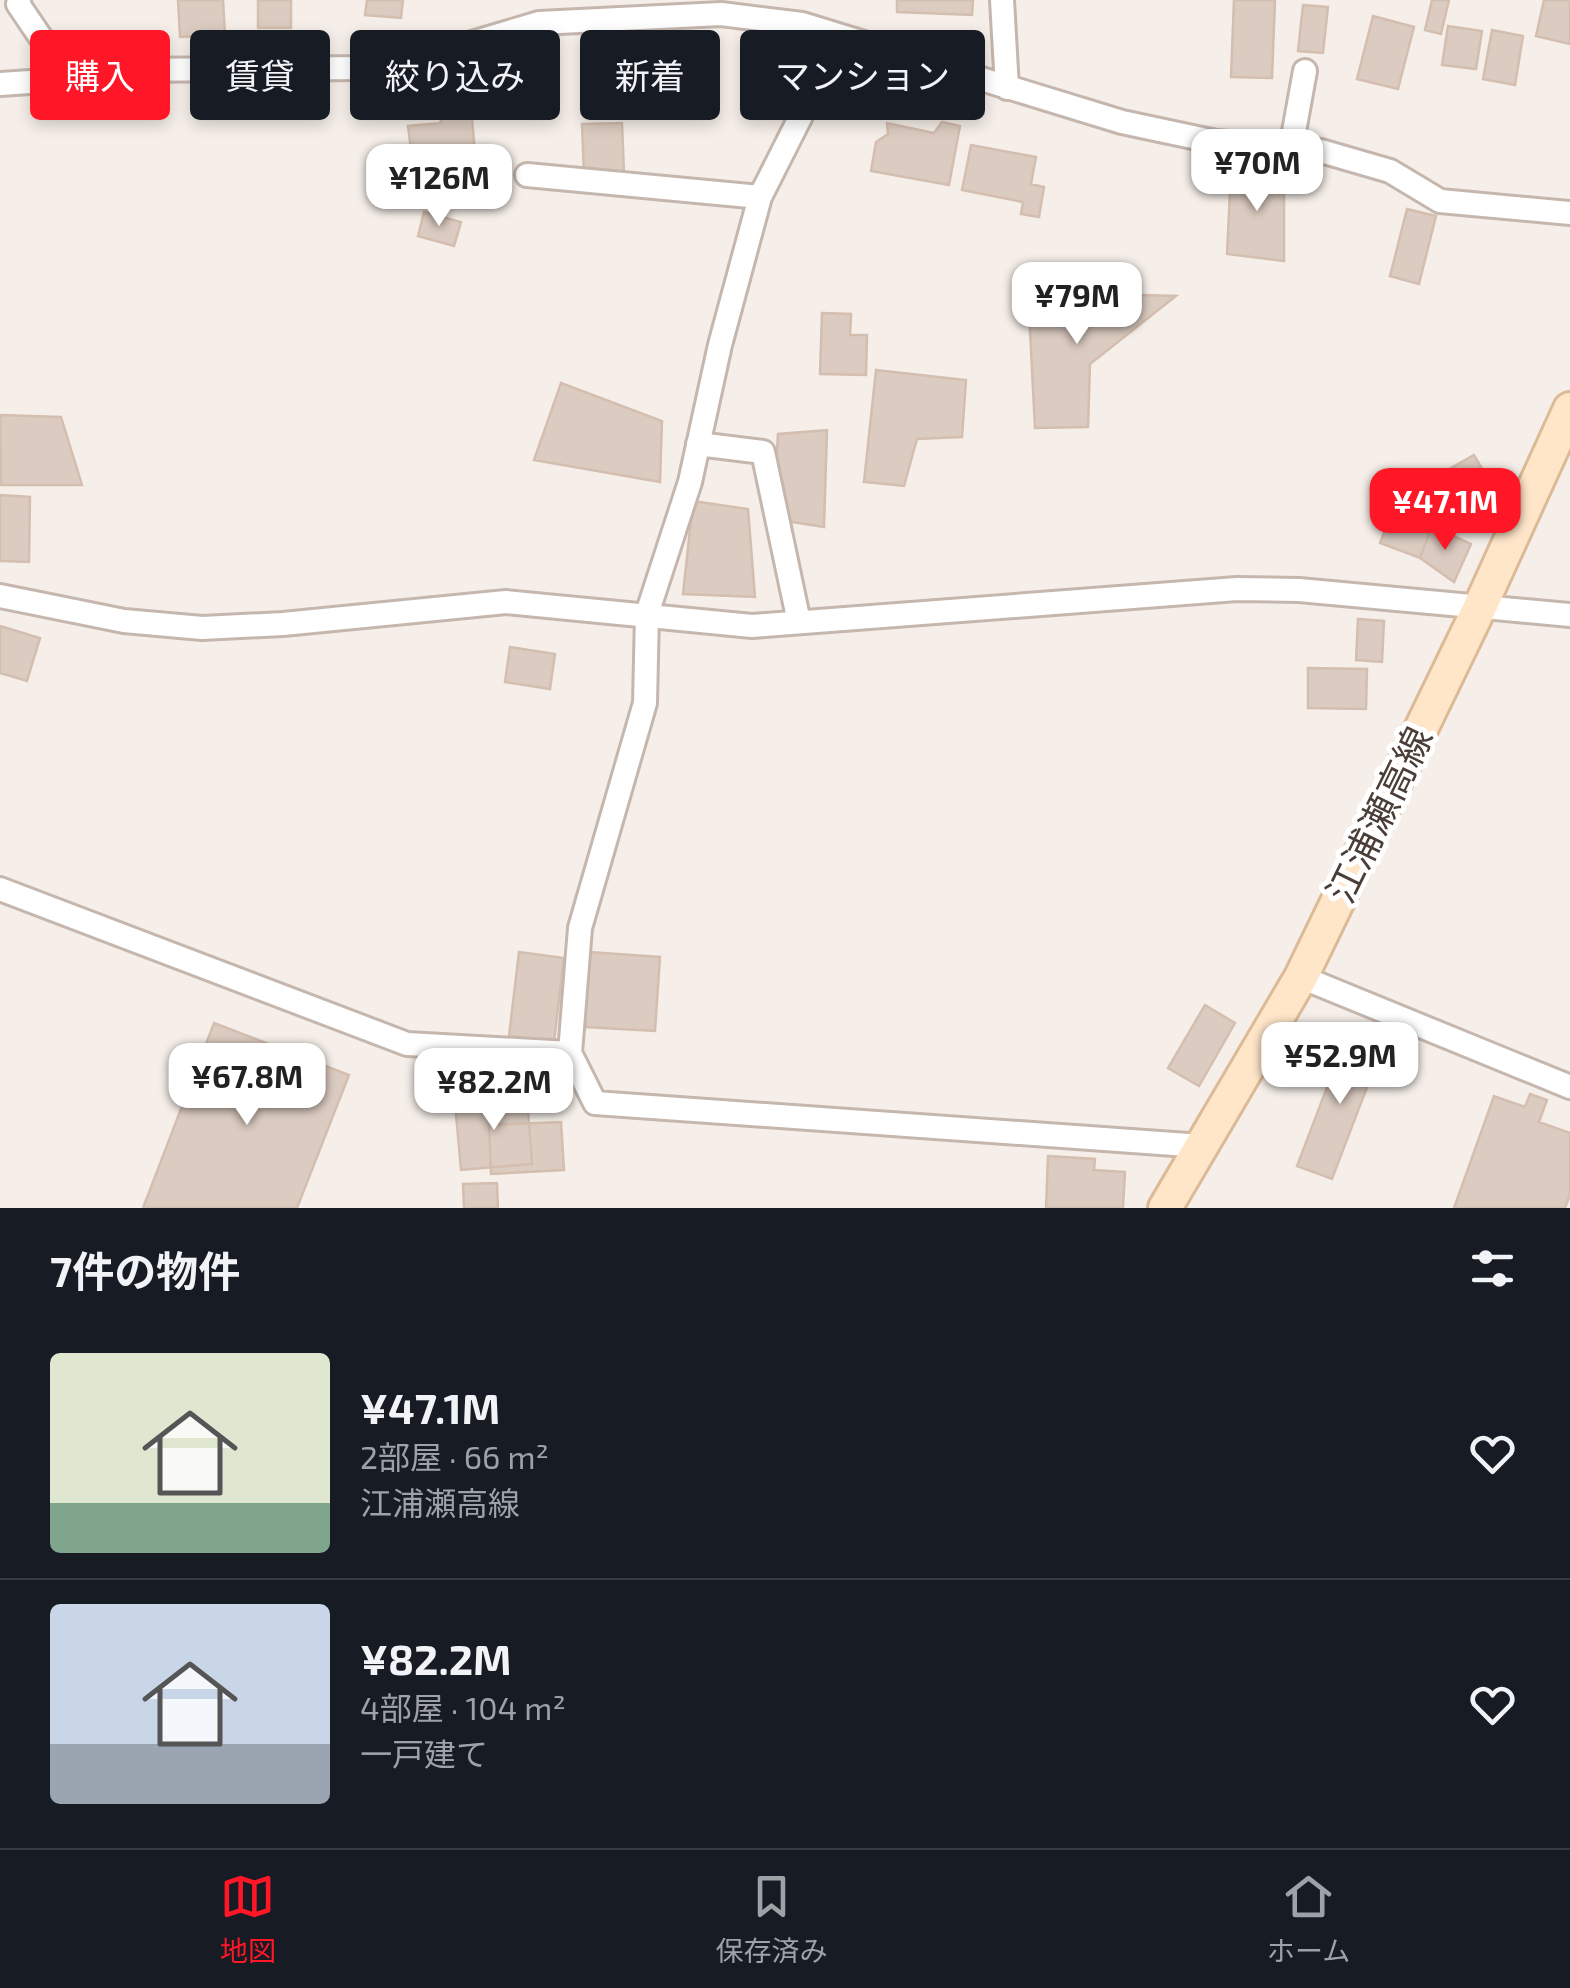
<!DOCTYPE html>
<html lang="ja">
<meta charset="utf-8">
<style>
body{margin:0;font-family:"Exo 2","Noto Sans JP",sans-serif;background:#20242c;color:#f1f3f6;height:100vh;display:flex;flex-direction:column;font-size:38px;white-space:nowrap}
*{box-sizing:border-box;margin:0}
p{font-size:32px;color:#9ea1a6}
.icon{flex:none;width:55px;height:55px;fill:none;stroke:currentColor;stroke-width:2;stroke-linecap:round;stroke-linejoin:round}
.map{position:relative;height:1208px;overflow:hidden}
.drawer{display:flex;flex-direction:column;background:#171b24;flex:1}
.drawer>*{flex:none}
.guide{position:absolute;left:30px;top:30px;width:1000px;height:90px;display:flex;gap:20px}
.price{position:absolute;translate:-50% -85px;padding:0 22px;border-radius:20px;background:#fff;color:#222;font-size:32px;line-height:65px;filter:drop-shadow(0 2px 5px #0008)}
.price::after{content:'';position:absolute;left:50%;top:60px;width:30px;height:22px;margin-left:-15px;background:inherit;clip-path:polygon(0 0,100% 0,50% 100%)}
.price.selected{background:#ff1627;color:#fff}
ul{padding:0;list-style:none}
li{display:flex;align-items:center;gap:30px;height:250px;padding:0 50px}
li+li{border-top:2px solid #363941}
li span{display:grid;place-items:center;flex:none;width:280px;height:200px;border-radius:10px;color:#555}
li>.icon{margin-inline-start:auto}
span .icon{width:120px;height:120px;fill:#fffc;stroke-width:1}
li b{font-size:42px}
h2{display:flex;justify-content:space-between;align-items:center;height:120px;padding:0 50px;font-size:42px}
.tag{padding:0 35px;border-radius:10px;background:#171b24;box-shadow:0 5px 15px #0003;font-size:35px;line-height:90px}
.tag.selected{background:#ff1627;color:#fff}
.tab-bar{display:flex;justify-content:space-around;align-items:center;height:140px;border-top:2px solid #363941;background:#171b24;font-size:28px;color:#9ea1a6}
.tab-bar a{display:grid;justify-items:center;gap:5px}
.tab-bar .selected{color:#ff1627}
.map>svg:first-child{display:block}
</style>
<div class="map">
<svg width="1570" height="1208" viewBox="0 0 1570 1208">
<rect width="100%" height="100%" fill="#f6efe9"/>
<!-- building -->
<path fill="#dbcbc0" stroke="#d4beaf" stroke-width="2.5" d="M178,0h45l2,35 -45,2z
M258,0h33v28h-33z
M367,0h36l-2,18 -36,-3z
M897,0h76l-1,15 -75,-3z
M1234,0h41l-3,78 -41,-1z
M1432,0h17l-8,34 -16,-4z
M1544,0h26v44l-34,-8z
M1303,5l25,2 -5,46 -25,-2z
M1373,16l41,11 -16,62 -41,-10z
M1448,26l34,5 -6,38 -34,-4z
M1492,30l31,6 -8,49 -32,-6z
M469,84l6,69 -63,6 -4,-33 33,-3 -4,-36z
M942,122l18,4 -11,59 -78,-14 5,-29 12,-8 -1,-11 47,10z
M622,123l2,51 -40,2 -2,-52z
M971,145l65,12 -5,27 13,3 -5,30 -18,-3 2,-12 -61,-12z
M1284,166v95l-57,-7 4,-82z
M1407,209l29,7 -17,68 -29,-8z
M424,212l37,10 -7,24 -36,-10z
M1028,292l148,4 -86,68 -2,63 -53,1z
M822,313l29,1 -1,21h17l-1,40 -46,-1z
M876,370l90,10 -4,57 -45,2 -13,47 -40,-4z
M561,383l101,38 -2,61 -126,-22z
M0,415l61,2 21,68h-81z
M827,430l-3,97 -51,-8 5,-85z
M1474,455l26,45 -44,25 -26,-45z
M0,495l30,2 -1,65 -29,-1z
M1398,496l40,15 -18,47 -40,-15z
M693,501l55,8 7,88 -72,-3z
M1432,526l39,18 -17,38 -34,-24z
M1358,619l26,2 -2,41 -26,-2z
M0,626l40,12 -13,43 -27,-8z
M510,647l45,7 -5,35 -45,-7z
M1308,668l59,1 -1,40 -58,-1z
M519,952l45,6 -10,84 -45,-6z
M589,952l71,5 -5,74 -70,-4z
M1205,1005l30,18 -36,63 -31,-18z
M214,1023l135,52 -52,133h-154z
M1347,1035l35,13 -50,131 -35,-13z
M1530,1094l17,6 -8,22 31,11v62l-5,13h-111l40,-112 31,11z
M527,1097l5,67 -71,6 -6,-67z
M561,1122l3,48 -73,4 -2,-49z
M1048,1156l47,3 -1,11 31,2 -2,36h-77z
M497,1183l1,25h-34l-1,-24z"/>
<g fill="none" stroke-linecap="round" stroke-linejoin="round">
<!-- street casing -->
<g stroke="#c5b7ad" stroke-width="28">
<path id="street" d="M19,0l-1,4 40,59 62,7 243,-2 52,-8 124,-37 182,-9 81,10 320,98 94,20 105,9 69,20 50,30 130,12
M1002,0l5,88
M0,84l45,-3 13,-18
M811,96l49,-1 78,-28
M1291,148l14,-77
M527,175l233,22
M698,444l65,8 36,170
M0,596l124,25 78,7 81,-4 223,-22 246,24 485,-37 62,1 271,25
M0,889l407,155 163,9 10,-125 65,-225 2,-89 43,-132 30,-137 40,-148 51,-101v-38l-9,-34
M1301,977l269,110
M570,1053l25,50 607,43"/>
</g>
<!-- secondary casing -->
<g stroke="#ddba97" stroke-width="38">
<path id="secondary" d="M1165,1208l136,-231 178,-368 91,-200"/>
</g>
<!-- street -->
<use href="#street" stroke="#fff" stroke-width="22"/>
<!-- secondary -->
<use href="#secondary" stroke="#ffe6c9" stroke-width="32"/>
</g>
<g text-anchor="middle" stroke-width="10" stroke-linejoin="round" paint-order="stroke">
<!-- street labels -->
<g font-size="38" fill="#4a3e36" stroke="#fff">
<text transform="translate(1380 815) rotate(-64)" y="13">江浦瀬高線</text>
</g>
</g>
</svg>
<b class="price" style="left:1257px;top:214px">¥70M</b>
<b class="price" style="left:439px;top:229px">¥126M</b>
<b class="price" style="left:1077px;top:347px">¥79M</b>
<b class="price selected" style="left:1445px;top:553px">¥47.1M</b>
<b class="price" style="left:1340px;top:1107px">¥52.9M</b>
<b class="price" style="left:247px;top:1128px">¥67.8M</b>
<b class="price" style="left:494px;top:1133px">¥82.2M</b>
<div class="guide">
<a class="tag selected">購入</a>
<a class="tag">賃貸</a>
<a class="tag">絞り込み</a>
<a class="tag">新着</a>
<a class="tag">マンション</a>
</div>
</div>
<section class="drawer">
<h2>7件の物件<svg class="icon" aria-label="filters" viewBox="0 0 24 24"><path d="M4 7h16M4 17h16"/><circle cx="9" cy="7" r="2"/><circle cx="15" cy="17" r="2"/></svg></h2>
<ul>
<li><span style="background:linear-gradient(#dfe7d0 75%,#7fa58c 0)"><svg class="icon" aria-label="home" viewBox="0 0 24 24"><path d="M3 11l9-7 9 7M6 9v11h12V9"/></svg></span><div><b>¥47.1M</b><p>2部屋 · 66 m²</p><p>江浦瀬高線</p></div><svg class="icon" aria-label="heart" viewBox="0 0 24 24"><path d="M12 20l-8-8c-3-5 5-10 8-4 3-6 11-1 8 4z"/></svg></li>
<li><span style="background:linear-gradient(#c9d6e8 70%,#9aa5b1 0)"><svg class="icon" aria-label="home" viewBox="0 0 24 24"><path d="M3 11l9-7 9 7M6 9v11h12V9"/></svg></span><div><b>¥82.2M</b><p>4部屋 · 104 m²</p><p>一戸建て</p></div><svg class="icon" aria-label="heart" viewBox="0 0 24 24"><path d="M12 20l-8-8c-3-5 5-10 8-4 3-6 11-1 8 4z"/></svg></li>
</ul>
</section>
<nav class="tab-bar">
<a class="selected"><svg class="icon" aria-label="map" viewBox="0 0 24 24"><path d="M3 6l6-2 6 2 6-2v14l-6 2-6-2-6 2zM9 4v14M15 6v14"/></svg>地図</a>
<a><svg class="icon" aria-label="saved" viewBox="0 0 24 24"><path d="M7 4h10v16l-5-4-5 4z"/></svg>保存済み</a>
<a><svg class="icon" aria-label="home" viewBox="0 0 24 24"><path d="M3 11l9-7 9 7M6 9v11h12V9"/></svg>ホーム</a>
</nav>
